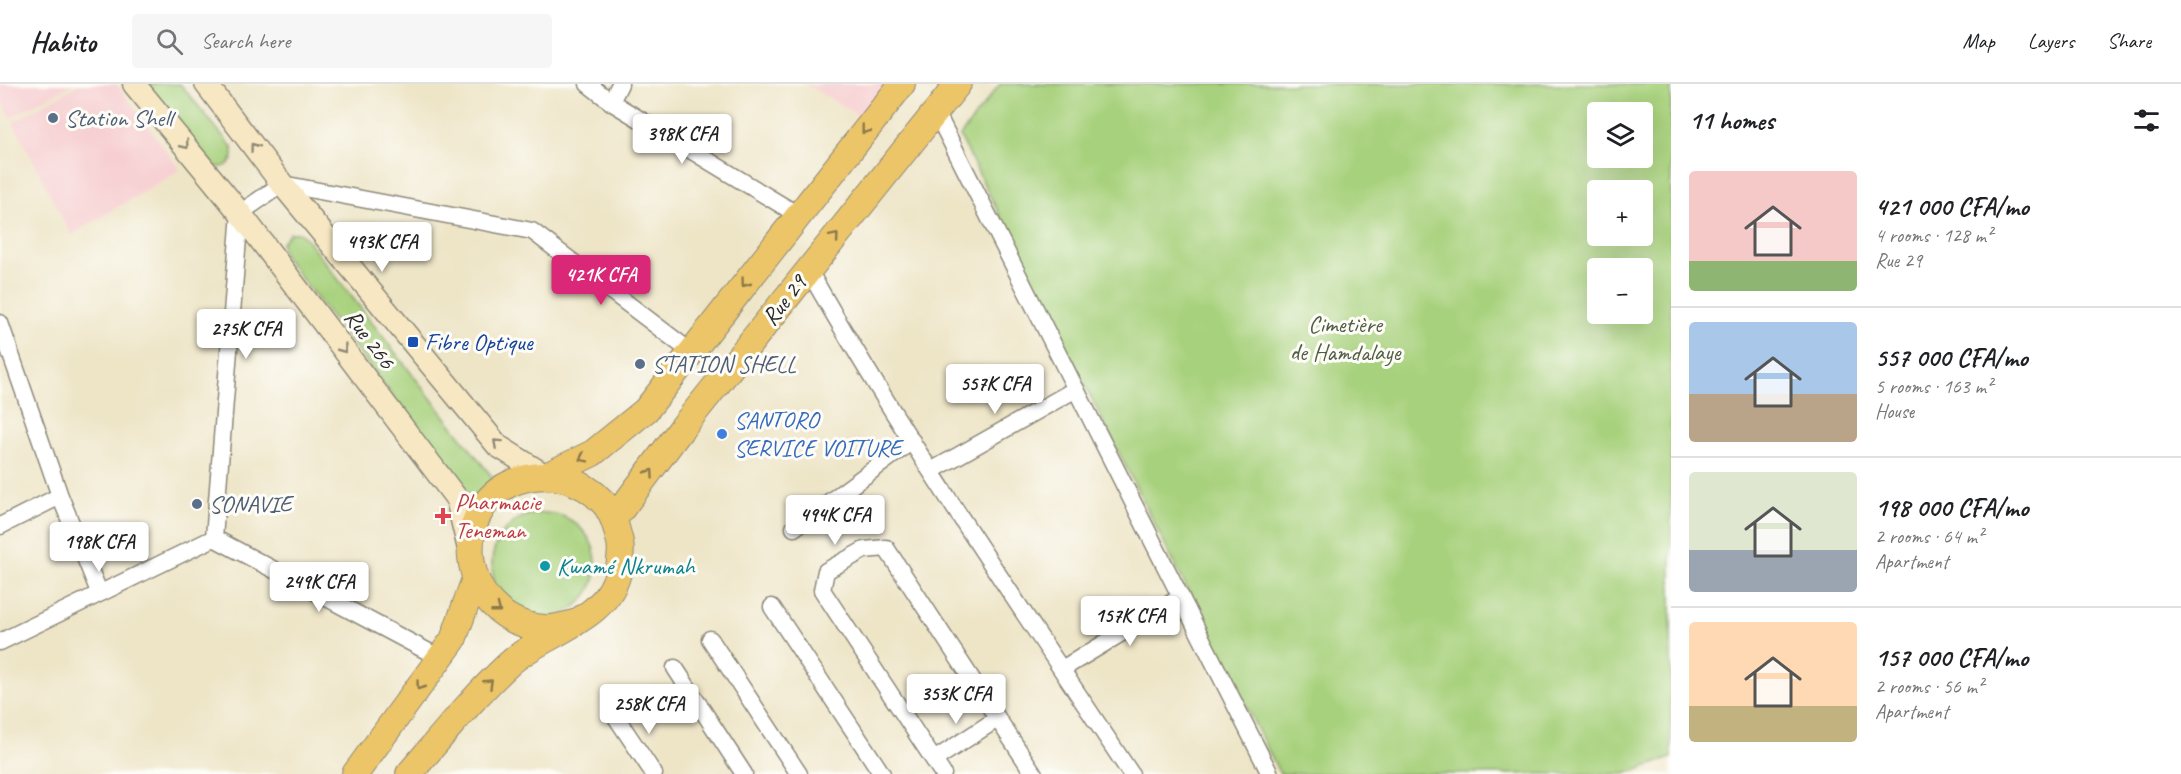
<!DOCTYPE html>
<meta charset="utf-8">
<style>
body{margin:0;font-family:Caveat,sans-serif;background:#f6f6f6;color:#202124;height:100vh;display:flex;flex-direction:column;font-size:22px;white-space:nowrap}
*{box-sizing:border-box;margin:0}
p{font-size:20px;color:#757577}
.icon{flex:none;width:33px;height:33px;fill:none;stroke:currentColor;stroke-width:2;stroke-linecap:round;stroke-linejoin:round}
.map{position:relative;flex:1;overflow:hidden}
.sheet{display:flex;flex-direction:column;background:#fff;width:510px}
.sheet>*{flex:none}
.controls{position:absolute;left:1587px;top:18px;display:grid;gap:12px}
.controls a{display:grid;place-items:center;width:66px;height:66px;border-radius:6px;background:#fff;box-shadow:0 6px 24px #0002;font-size:30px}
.price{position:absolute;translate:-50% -51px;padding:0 14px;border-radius:6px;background:#fff;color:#222;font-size:20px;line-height:39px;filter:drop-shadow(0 2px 3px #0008)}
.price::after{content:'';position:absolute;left:50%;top:36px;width:18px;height:14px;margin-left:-9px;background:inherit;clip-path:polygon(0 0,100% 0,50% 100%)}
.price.on{background:#db2777;color:#fff}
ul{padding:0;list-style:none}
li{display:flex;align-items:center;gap:18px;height:150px;padding:0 18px}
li+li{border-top:2px solid #e0e0e0}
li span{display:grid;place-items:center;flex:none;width:168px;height:120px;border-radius:6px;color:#555}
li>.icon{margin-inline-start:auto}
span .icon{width:72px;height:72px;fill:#fffc;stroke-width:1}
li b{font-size:26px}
h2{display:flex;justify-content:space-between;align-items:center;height:72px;padding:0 18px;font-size:26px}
header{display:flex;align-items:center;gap:36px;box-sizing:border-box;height:84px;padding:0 30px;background:#fff;border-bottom:2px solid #e0e0e0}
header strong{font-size:28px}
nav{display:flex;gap:33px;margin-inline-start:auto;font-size:21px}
.search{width:420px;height:54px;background:#f6f6f6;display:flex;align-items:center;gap:15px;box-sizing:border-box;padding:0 21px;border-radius:6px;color:#757577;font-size:22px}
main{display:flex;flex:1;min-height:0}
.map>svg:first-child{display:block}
</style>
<header>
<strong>Habito</strong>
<div class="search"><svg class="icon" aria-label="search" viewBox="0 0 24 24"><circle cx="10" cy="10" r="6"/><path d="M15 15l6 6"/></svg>Search here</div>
<nav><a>Map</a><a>Layers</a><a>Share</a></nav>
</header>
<main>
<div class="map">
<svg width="1671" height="690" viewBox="0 0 1671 690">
<rect width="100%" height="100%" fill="#fdfcf7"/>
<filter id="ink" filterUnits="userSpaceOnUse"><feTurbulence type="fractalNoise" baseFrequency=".0167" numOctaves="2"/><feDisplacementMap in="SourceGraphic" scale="12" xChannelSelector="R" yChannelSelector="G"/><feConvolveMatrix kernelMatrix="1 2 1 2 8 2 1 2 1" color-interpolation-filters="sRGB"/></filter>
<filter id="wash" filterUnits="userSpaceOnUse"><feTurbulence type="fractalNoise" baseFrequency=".008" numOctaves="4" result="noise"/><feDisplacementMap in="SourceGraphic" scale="24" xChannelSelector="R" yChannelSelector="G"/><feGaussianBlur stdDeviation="1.35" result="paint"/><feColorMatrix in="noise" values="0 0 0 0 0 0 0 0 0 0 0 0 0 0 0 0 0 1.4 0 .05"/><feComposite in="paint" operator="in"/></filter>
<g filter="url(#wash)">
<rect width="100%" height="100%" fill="#eee5c7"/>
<!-- built -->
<path fill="#f7cfd2" d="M0,0h73l-63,34 -10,-21z
M80,0h37l63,86 -109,65 -58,-113z
M805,0h86l-28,34z"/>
<!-- green -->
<path fill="#a8d17d" stroke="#6a7e54" stroke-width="1.5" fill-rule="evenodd" d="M145,0h35l52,63c4,13 -4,22 -17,20z
M1000,0h671v674l-46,16h-345l-320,-638zM1642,28v46h-44v-46zM1642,106v46h-44v-46zM1642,184v46h-44v-46z
M290,149h9l7,5 191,245 -23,18 -190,-245 -3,-13z
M492 481a52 52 0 1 1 104 0a52 52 0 1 1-104 0Z"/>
</g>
<g filter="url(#ink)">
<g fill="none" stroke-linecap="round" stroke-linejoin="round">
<!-- minor casing -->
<g stroke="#8c8879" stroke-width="19">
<path id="minor" d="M588,0l23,18 187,113
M611,18l9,-18
M936,28l334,662
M808,185c98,174 213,338 323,505
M0,239l60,173 39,96
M931,387l145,-82
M0,442l60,-30
M794,444l118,-87
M214,454l26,-325 42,-29 250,47 159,121
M214,454l226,120
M772,523l110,167
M710,555l89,135
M0,558l214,-104
M675,584l69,106
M1062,585l119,-72
M614,630l40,60
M934,676l63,-41
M943,690l-121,-184 4,-19 38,-21 22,-2 148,226"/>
</g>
<!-- secondary casing -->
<g stroke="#8c8879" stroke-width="25">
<path id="secondary" d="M134,0l106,129 217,286 12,50
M206,0l76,100 216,262 48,30"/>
</g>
<!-- primary casing -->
<g stroke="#8c8879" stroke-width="28">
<path id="primary" d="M546,392l47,-23 53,-43 256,-326
M614,435l68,-91 276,-344
M355,690l98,-134 22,-61
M409,690c33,-38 64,-77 101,-111 34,-31 100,-42 109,-95 1,-9 3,-17 1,-26 -4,-15 -7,-30 -18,-41 -19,-20 -48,-29 -75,-23 -83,18 -72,143 17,150 9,1 21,-3 31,-5"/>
</g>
<!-- minor -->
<use href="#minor" stroke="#fff" stroke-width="16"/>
<!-- secondary -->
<use href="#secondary" stroke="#f7e8c3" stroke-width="22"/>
<!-- primary -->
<use href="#primary" stroke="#ecc569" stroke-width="26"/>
</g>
<!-- one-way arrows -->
<defs><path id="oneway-chevron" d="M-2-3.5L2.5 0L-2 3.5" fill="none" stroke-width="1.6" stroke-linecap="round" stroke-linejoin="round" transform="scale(1.5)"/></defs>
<g stroke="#8c784a">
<use href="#oneway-chevron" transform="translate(865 46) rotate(128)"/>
<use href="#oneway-chevron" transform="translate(835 153) rotate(-50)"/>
<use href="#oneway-chevron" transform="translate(745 199) rotate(127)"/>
<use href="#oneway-chevron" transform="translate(583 374) rotate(154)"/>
<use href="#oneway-chevron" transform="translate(650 389) rotate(-55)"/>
<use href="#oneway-chevron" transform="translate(497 525) rotate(38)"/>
<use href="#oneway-chevron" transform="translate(489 599) rotate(-44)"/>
<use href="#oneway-chevron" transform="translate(420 602) rotate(126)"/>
</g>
<g stroke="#918a77">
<use href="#oneway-chevron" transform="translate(185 61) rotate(50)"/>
<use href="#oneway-chevron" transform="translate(254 63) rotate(-127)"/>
<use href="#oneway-chevron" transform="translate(343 265) rotate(53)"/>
<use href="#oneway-chevron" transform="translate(497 359) rotate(-138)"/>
</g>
</g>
<!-- markers -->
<g fill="#5c6f8a" stroke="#fdfcf7" stroke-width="2">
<circle cx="53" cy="34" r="6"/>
<circle cx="640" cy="280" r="6"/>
<circle cx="197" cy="420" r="6"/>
</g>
<rect fill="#1a4fb4" stroke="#fdfcf7" stroke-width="2" x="407" y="252" width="12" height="12" rx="3"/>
<circle fill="#3f7fe0" stroke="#fdfcf7" stroke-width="2" cx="722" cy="350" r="6"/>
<path fill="#e0444e" stroke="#fdfcf7" stroke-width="2" d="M440 423h6v6h6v6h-6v6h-6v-6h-6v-6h6z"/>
<circle fill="#0f9aa8" stroke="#fdfcf7" stroke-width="2" cx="545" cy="482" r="6"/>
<g text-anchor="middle" stroke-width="6" stroke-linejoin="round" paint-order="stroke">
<!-- service labels -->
<g font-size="24" fill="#4e5e75" stroke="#fdfcf7" text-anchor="start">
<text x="65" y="42">Station Shell</text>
<text x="652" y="288">STATION SHELL</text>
<text x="209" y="428">SONAVIE</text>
</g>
<!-- street labels -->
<g font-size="24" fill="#2b2b2b" stroke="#fdfcf7">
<text transform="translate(784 216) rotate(-52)" y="8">Rue 29</text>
<text transform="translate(370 255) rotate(53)" y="8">Rue 266</text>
</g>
<!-- park labels -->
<g font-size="24" fill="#505d44" stroke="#fdfcf7">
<text x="1345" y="248">Cimetière<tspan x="1345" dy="28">de Hamdalaye</tspan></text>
</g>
<!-- transit labels -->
<g font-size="24" fill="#164399" stroke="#fdfcf7" text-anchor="start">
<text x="425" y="266">Fibre Optique</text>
</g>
<!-- shop labels -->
<g font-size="24" fill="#366cbe" stroke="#fdfcf7" text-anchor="start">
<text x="734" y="344">SANTORO<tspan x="734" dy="28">SERVICE VOITURE</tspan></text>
</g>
<!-- health labels -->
<g font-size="24" fill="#be3a42" stroke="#fdfcf7" text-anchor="start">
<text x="455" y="426">Pharmacie<tspan x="455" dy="28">Teneman</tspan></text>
</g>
<!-- culture labels -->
<g font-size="24" fill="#0d838f" stroke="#fdfcf7" text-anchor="start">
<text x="557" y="490">Kwamé Nkrumah</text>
</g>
</g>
</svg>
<div class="controls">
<a><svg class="icon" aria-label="layers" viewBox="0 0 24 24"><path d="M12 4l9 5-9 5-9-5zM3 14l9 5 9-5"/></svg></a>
<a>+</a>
<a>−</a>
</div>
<b class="price" style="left:682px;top:81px">398K CFA</b>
<b class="price" style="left:382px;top:189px">493K CFA</b>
<b class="price on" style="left:601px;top:222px">421K CFA</b>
<b class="price" style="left:246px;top:276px">275K CFA</b>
<b class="price" style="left:995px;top:331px">557K CFA</b>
<b class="price" style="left:835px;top:462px">494K CFA</b>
<b class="price" style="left:99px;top:489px">198K CFA</b>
<b class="price" style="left:319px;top:529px">249K CFA</b>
<b class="price" style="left:1130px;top:563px">157K CFA</b>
<b class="price" style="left:956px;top:641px">353K CFA</b>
<b class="price" style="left:649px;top:651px">258K CFA</b>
</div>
<section class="sheet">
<h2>11 homes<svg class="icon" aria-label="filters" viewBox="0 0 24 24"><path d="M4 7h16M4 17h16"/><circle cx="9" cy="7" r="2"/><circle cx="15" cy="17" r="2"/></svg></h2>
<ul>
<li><span style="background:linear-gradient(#f6c9c9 75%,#8fb573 0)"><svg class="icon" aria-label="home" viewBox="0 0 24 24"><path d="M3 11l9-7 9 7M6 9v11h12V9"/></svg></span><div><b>421 000 CFA/mo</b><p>4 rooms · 128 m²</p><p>Rue 29</p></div></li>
<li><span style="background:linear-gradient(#a9c7e8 60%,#b9a48a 0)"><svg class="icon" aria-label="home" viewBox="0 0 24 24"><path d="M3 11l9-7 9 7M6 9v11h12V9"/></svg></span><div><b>557 000 CFA/mo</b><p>5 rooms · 163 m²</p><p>House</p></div></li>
<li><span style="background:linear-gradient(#dfe7d0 65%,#9aa5b1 0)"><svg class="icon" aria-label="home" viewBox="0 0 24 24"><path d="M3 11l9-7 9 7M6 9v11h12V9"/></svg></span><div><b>198 000 CFA/mo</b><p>2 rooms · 64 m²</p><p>Apartment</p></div></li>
<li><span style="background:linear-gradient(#ffd9b3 70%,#c2b280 0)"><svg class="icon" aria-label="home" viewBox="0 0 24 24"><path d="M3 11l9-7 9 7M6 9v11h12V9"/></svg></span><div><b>157 000 CFA/mo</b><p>2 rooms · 56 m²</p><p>Apartment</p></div></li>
</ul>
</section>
</main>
